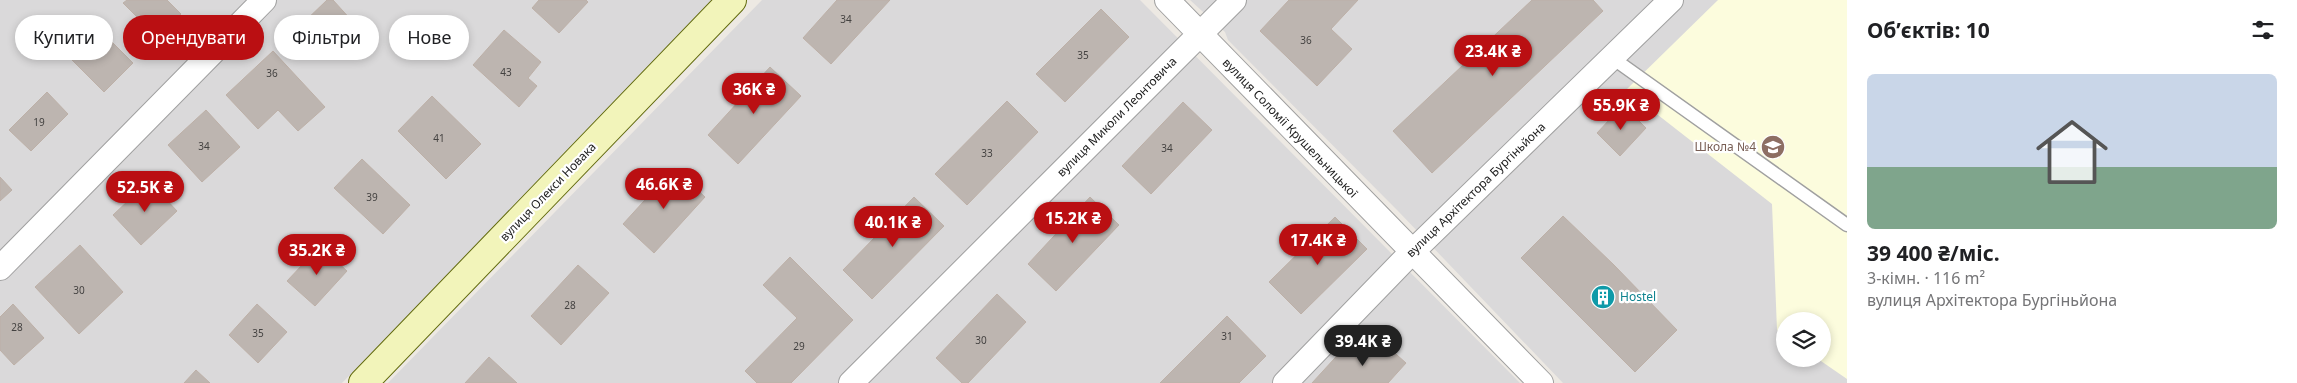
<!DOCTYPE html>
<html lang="uk">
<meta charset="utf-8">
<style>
body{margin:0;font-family:"Noto Sans",sans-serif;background:#f6f6f6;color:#202124;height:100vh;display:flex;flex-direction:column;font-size:19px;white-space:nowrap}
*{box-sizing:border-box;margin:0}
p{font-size:16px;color:#757577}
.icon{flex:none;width:28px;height:28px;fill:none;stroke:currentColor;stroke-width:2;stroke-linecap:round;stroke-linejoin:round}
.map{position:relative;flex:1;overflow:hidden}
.panel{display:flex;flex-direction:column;background:#fff;width:450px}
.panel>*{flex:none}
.hud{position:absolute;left:15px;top:15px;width:475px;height:45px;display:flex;gap:10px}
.tools{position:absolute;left:1776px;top:312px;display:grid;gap:10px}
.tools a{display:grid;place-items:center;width:55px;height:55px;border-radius:50%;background:#fff;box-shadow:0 2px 8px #0003;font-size:25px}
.price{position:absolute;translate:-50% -42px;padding:0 11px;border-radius:18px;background:#ba0f12;color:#fff;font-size:16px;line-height:32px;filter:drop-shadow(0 1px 2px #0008)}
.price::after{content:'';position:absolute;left:50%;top:30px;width:15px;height:11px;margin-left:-8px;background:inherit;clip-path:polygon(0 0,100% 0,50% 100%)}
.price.active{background:#222;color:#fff}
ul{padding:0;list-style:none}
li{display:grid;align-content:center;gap:10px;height:265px;padding:0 20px}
li span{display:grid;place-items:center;height:155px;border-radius:8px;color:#555}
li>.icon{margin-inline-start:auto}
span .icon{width:90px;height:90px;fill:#fffc;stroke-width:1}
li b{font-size:21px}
h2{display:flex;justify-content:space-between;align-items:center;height:60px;padding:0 20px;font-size:21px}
.tag{padding:0 18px;border-radius:22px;background:#fff;box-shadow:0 2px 8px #0003;font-size:18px;line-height:45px}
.tag.active{background:#ba0f12;color:#fff}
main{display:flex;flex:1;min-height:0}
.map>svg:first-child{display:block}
</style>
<main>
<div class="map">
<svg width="1847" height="383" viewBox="0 0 1847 383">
<rect width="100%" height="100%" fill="#ede9e3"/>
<!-- residential -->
<path fill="#dad9da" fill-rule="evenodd" d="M0,0h715l-373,383h-342z
M762,0h378l380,383h-1132z
M1190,0h657v383h-284l-165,-172 -170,-171 -3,-8zM1785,321h37v38h-37z"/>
<!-- education -->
<path fill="#fcfcdd" d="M1718,0h129v379l-29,-20h4v-38h-37v15l-8,-6 -5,-126 -146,-114z"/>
<!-- building -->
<path fill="#bdb5b0" stroke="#bdb0a7" d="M127,0h40l14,14 -24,23 -34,-34z
M327,0h6l20,22 -28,27 -23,-25z
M539,0h47l2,2 -29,31 -27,-25z
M837,0h53l-59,64 -28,-26z
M1289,0h69l-27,29 21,20 -35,37 -57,-55z
M1532,0h61l10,11 -171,162 -39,-42z
M1101,9l28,28 -64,65 -29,-28z
M100,30l33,33 -29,29 -33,-33z
M504,30l37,32 -13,16 9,8 -18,21 -46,-42z
M273,51l52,56 -27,24 -20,-21 -20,19 -32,-34z
M770,67l31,29 -63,68 -30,-29z
M47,92l21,22 -37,37 -22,-21z
M432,96l49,48 -35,35 -48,-48z
M1007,101l31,31 -71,73 -32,-31z
M1183,102l29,28 -61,64 -29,-28z
M1623,105l23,23 -26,28 -23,-23z
M206,110l34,37 -38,35 -34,-37z
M362,159l48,46 -27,29 -49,-46z
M674,168l31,29 -51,56 -31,-29z
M0,177l12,13 -12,11z
M149,181l28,30 -36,34 -28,-30z
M914,197l30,29 -72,73 -29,-29z
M1090,197l29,28 -63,66 -28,-27z
M1563,216l51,49 63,65 -42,42 -114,-114z
M1335,217l32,32 -66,65 -32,-32z
M80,245l43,47 -44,42 -44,-47z
M320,246l27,25 -32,35 -28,-25z
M790,257l63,63 -62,63h-34l-12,-12 52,-53 -34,-33z
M578,265l31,28 -48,52 -30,-29z
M997,294l29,28 -58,61h-6l-26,-25z
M13,304l31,34 -30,27 -14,-15v-33z
M257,304l30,28 -29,31 -29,-28z
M1227,316l39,40 -27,27h-79z
M1379,339l27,24 -18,20h-76l33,-36 14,14z
M489,357l28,26h-52z
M196,370l14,13h-26z"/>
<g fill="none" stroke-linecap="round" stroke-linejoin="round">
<!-- lane casing -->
<g stroke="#a0a0a0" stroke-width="15">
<path id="lane" d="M1611,57l236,168"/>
</g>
<!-- street casing -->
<g stroke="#a0a0a0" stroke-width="26">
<path id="street" d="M1167,0l374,383
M0,268l264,-268
M851,383l383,-383
M1285,383l126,-130 260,-253"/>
</g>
<!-- secondary casing -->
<g stroke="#626a0d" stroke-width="30">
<path id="secondary" d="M363,383l369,-383"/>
</g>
<!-- lane -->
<use href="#lane" stroke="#fff" stroke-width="12"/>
<!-- street -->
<use href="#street" stroke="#fff" stroke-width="24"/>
<!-- secondary -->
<use href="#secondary" stroke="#f2f4ba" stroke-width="28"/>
</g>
<!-- icons -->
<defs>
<g id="school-disc" transform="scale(1.25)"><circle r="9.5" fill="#8d6e63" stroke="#fff"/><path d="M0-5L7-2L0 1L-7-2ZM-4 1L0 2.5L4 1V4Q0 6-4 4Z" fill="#fff"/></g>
<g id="building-disc" transform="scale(1.25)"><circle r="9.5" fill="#0f9aa8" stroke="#fff"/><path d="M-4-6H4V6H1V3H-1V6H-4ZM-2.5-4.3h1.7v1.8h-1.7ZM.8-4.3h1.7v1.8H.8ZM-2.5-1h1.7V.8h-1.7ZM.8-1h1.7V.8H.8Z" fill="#fff"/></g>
</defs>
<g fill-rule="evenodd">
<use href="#school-disc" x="1773" y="147"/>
<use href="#building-disc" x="1603" y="297"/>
</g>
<g text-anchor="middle" stroke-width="4.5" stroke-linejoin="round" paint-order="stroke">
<!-- number labels -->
<g font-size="10" fill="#444241">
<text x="846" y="23">34</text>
<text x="1306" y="44">36</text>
<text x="1083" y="59">35</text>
<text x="506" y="76">43</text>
<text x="272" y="77">36</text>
<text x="39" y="126">19</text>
<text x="439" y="142">41</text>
<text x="204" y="150">34</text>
<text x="1167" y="152">34</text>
<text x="987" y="157">33</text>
<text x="372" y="201">39</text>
<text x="79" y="294">30</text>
<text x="570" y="309">28</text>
<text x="17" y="331">28</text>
<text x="258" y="337">35</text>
<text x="1227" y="340">31</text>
<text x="981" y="344">30</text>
<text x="799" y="350">29</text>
</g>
<!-- street labels -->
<g font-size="12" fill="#1c1c1c" stroke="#fff">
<text transform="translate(1117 117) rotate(-45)" y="4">вулиця Миколи Леонтовича</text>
<text transform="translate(1290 128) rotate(46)" y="4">вулиця Соломії Крушельницької</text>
<text transform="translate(1476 190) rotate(-44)" y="4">вулиця Архітектора Бургіньйона</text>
<text transform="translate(548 192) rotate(-46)" y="4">вулиця Олекси Новака</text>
</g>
<!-- education labels -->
<g font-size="12" fill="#785e54" stroke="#fff" text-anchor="end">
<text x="1756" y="151">Школа №4</text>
</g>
<!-- culture labels -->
<g font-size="12" fill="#0d838f" stroke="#fff" text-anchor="start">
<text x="1620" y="301">Hostel</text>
</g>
</g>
</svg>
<div class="tools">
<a><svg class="icon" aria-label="layers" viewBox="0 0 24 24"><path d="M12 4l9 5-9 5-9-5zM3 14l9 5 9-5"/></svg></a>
</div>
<b class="price" style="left:1493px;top:77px">23.4K ₴</b>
<b class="price" style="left:754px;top:115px">36K ₴</b>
<b class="price" style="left:1621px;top:131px">55.9K ₴</b>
<b class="price" style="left:664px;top:210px">46.6K ₴</b>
<b class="price" style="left:145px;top:213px">52.5K ₴</b>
<b class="price" style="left:1073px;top:244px">15.2K ₴</b>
<b class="price" style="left:893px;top:248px">40.1K ₴</b>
<b class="price" style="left:1318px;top:266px">17.4K ₴</b>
<b class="price" style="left:317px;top:276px">35.2K ₴</b>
<b class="price active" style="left:1363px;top:367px">39.4K ₴</b>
<div class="hud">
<a class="tag">Купити</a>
<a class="tag active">Орендувати</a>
<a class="tag">Фільтри</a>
<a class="tag">Нове</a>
</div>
</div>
<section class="panel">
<h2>Об’єктів: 10<svg class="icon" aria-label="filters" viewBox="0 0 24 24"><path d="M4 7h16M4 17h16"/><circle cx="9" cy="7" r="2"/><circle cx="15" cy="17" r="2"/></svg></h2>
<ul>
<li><span style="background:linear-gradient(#c9d6e8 60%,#7fa58c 0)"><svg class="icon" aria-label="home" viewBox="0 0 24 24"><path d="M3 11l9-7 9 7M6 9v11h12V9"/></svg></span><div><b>39 400 ₴/міс.</b><p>3-кімн. · 116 m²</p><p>вулиця Архітектора Бургіньйона</p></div></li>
</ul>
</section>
</main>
